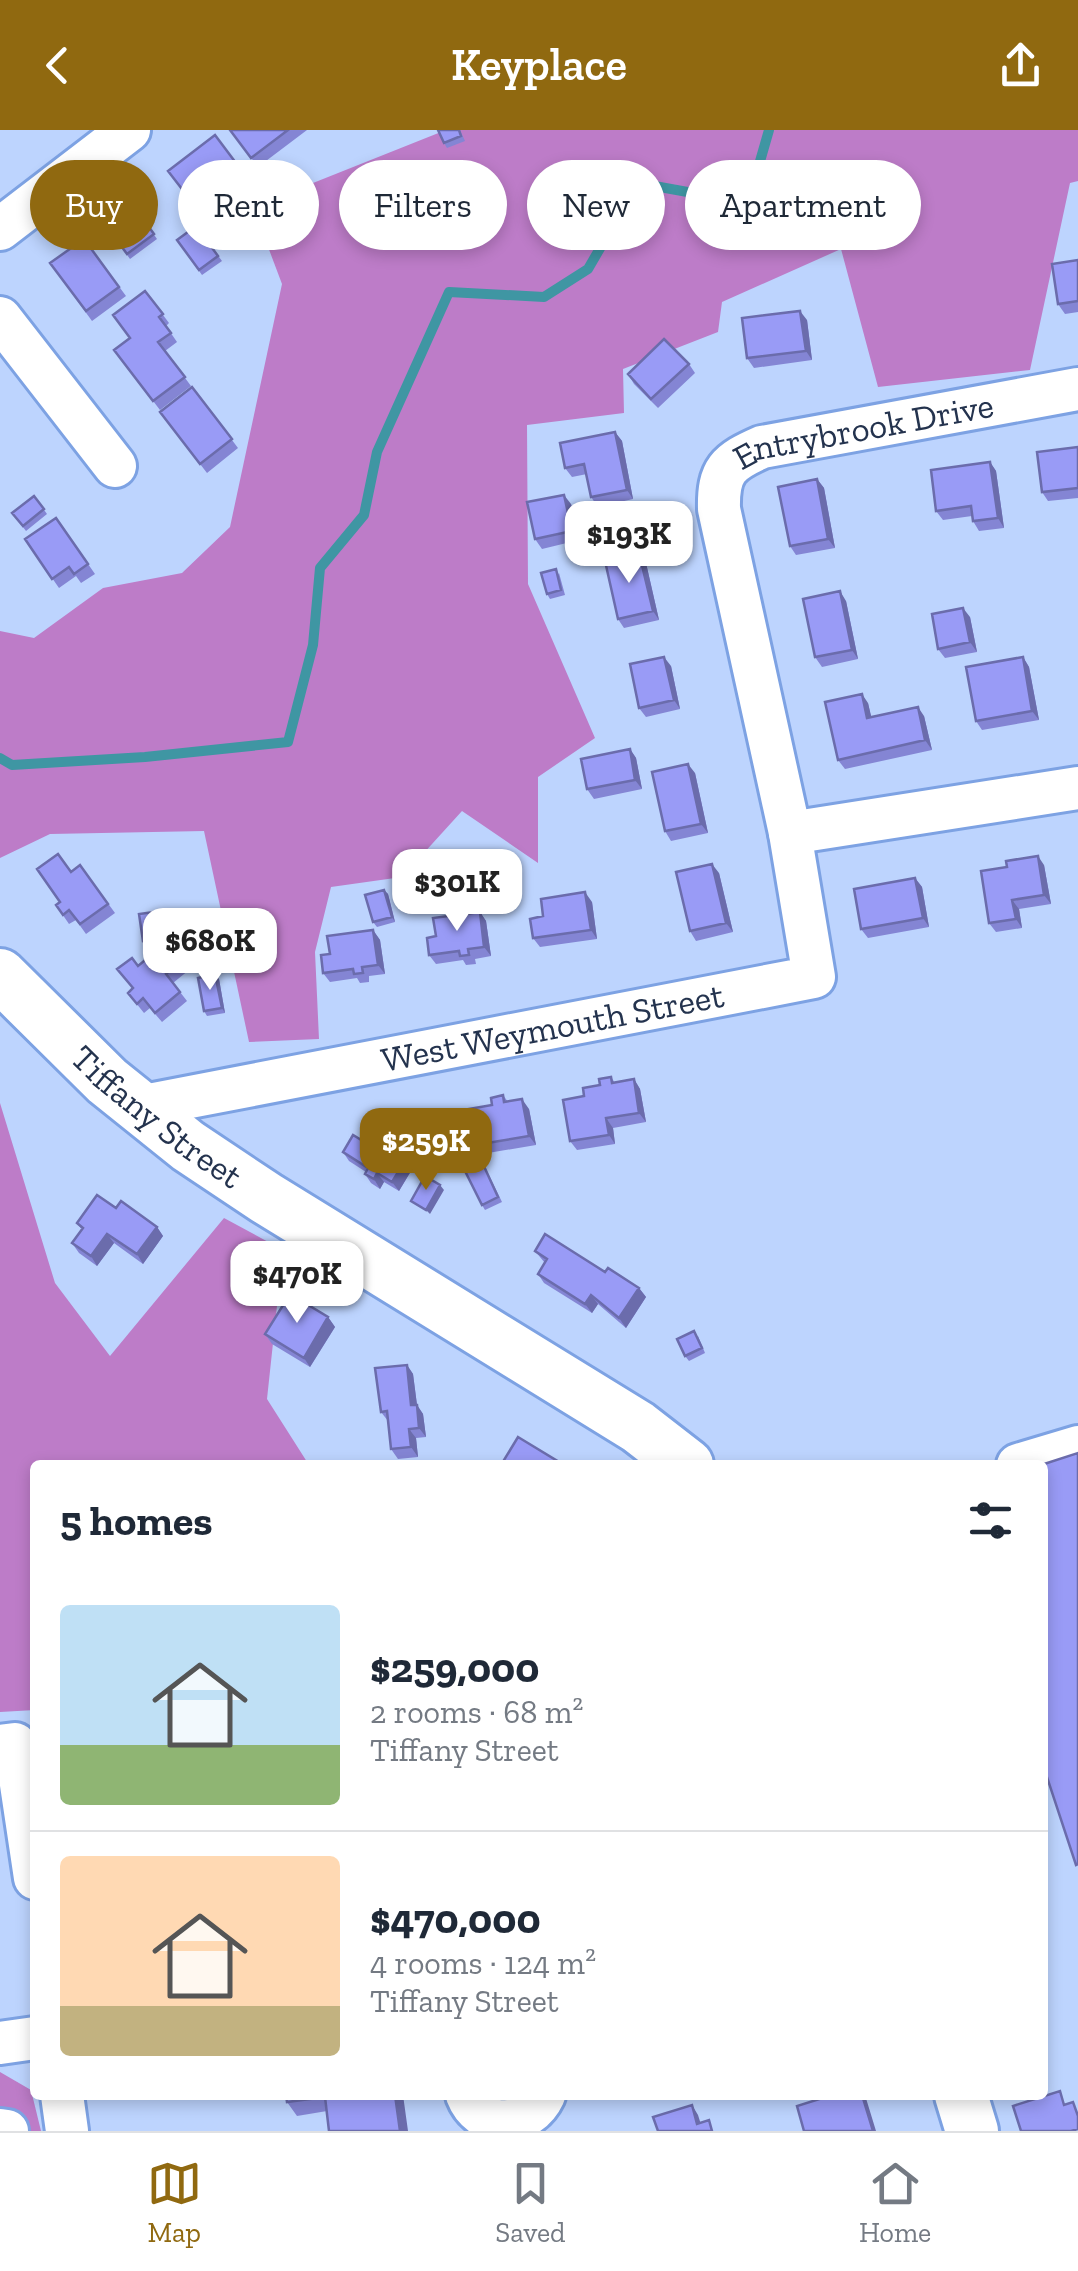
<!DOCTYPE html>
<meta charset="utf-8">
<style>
body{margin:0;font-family:"Zilla Slab",serif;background:#f6f6f7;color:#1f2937;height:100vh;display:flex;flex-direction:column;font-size:38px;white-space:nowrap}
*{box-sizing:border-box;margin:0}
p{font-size:32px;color:#747a83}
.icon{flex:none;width:55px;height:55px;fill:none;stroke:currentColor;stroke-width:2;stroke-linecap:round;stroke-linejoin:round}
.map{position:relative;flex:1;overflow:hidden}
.panel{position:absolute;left:30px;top:1330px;width:1018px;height:640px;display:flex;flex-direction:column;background:#fff;border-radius:10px;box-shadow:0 5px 15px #0003}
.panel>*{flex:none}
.hud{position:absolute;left:30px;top:30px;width:1020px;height:90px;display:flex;gap:20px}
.price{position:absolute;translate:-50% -85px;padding:0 22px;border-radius:20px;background:#fff;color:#222;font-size:32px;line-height:65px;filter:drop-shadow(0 2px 5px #0008)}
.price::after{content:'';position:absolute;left:50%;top:60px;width:30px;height:22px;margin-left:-15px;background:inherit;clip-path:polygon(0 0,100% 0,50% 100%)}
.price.selected{background:#906910;color:#fff}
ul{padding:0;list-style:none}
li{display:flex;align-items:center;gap:30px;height:250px;padding:0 30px}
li+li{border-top:2px solid #e0e1e3}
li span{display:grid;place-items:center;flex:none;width:280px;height:200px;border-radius:10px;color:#555}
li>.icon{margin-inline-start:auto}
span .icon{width:120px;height:120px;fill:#fffc;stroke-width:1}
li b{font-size:42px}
h2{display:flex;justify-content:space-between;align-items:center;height:120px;padding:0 30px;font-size:42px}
.tag{padding:0 35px;border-radius:45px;background:#fff;box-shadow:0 5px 15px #0003;font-size:35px;line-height:90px}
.tag.selected{background:#906910;color:#fff}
header{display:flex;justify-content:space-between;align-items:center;height:130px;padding:0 30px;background:#906910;color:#fff;font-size:45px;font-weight:600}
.menu{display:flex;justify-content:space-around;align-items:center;height:140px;border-top:2px solid #e0e1e3;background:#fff;font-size:28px;color:#747a83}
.menu a{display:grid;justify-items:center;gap:5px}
.menu .selected{color:#906910}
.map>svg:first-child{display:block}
</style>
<header><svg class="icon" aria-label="back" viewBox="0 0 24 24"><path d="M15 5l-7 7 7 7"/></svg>Keyplace<svg class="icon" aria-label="share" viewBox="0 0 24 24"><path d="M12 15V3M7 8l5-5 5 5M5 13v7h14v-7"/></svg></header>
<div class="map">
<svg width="1078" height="2001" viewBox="0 0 1078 2001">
<rect width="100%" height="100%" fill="#bdd4fe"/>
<!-- forest -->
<path fill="#bd7cc8" d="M446,0h632v51l-8,2 -40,187 -152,17 -37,-138 -119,53 -4,30 -95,37 1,44 -97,12 1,159 67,154 -57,39v86l-76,-52 -60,66 -71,10 -16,65 4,87 -70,3 -45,-211 -154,3 -50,24v-227l34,7 69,-50 79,-15 48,-46 52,-243 -29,-77z
M0,973l55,180 55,73 114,-138 59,32 -16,149 42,66h-274v245l-35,2z
M0,1942l31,18 10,41h-41z"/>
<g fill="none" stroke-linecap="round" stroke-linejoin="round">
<!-- stream -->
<path stroke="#3f96a3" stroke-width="10" d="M0,628l12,7 133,-8 143,-15 25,-97 7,-77 44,-53 13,-63 72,-160 95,5 44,-28 50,-86 110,20 21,-73"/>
<!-- minor casing -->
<g stroke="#7da2e3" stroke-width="48">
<g id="minor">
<path d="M0,99l129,-99"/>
<path d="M0,188l115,148"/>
<path d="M790,703l288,-45"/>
<path id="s1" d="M138,977l676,-130 -24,-144 -71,-324c-1,-39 9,-47 43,-62l316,-58"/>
<path d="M1018,1335l60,-18"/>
<path d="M0,1616l15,-2 20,134"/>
<path d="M0,1913l35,-5"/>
<path d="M62,1965l5,36"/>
<path d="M467,1965c14,36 61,34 77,0"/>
<path d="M0,2000l7,1"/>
</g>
</g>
<!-- major casing -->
<g stroke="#7da2e3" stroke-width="58">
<g id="major">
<path id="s2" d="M0,845l107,106 81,65 78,52 372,229 49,38"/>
<path d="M961,1965l11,36"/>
</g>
</g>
<!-- minor -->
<use href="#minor" stroke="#fff" stroke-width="42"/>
<!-- major -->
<use href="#major" stroke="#fff" stroke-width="52"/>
</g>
<!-- wall -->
<path fill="#8485d4" d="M230,0h77l-49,37z
M460,0l5,11 -18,7 -3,-5z
M215,5l30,41 -46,36 -31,-41z
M135,78l22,31 -27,20 -22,-31z
M196,96l26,35 -20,14 -25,-35z
M84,109l42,57 -34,25 -42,-58z
M1078,130v52l-13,2 -7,-10z
M145,161l24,32 -3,3 11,16 -12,9 26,35 -31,24 -46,-60 16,-12z
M807,190l5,40 -58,8 -7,-10z
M689,234l6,9 -37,35 -24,-24 -6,-10z
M192,257l46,61 -31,25 -47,-61z
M615,302l7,9 11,58 -35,8 -7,-10 -4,-23 -15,3 -7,-9z
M1078,317v51l-30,3 -6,-9z
M990,332l6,9 8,57 -25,3 -6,-10 -1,-5 -29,4 -7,-9z
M817,349l7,9 11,60 -39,7 -6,-9z
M34,366l13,18 -21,17 -14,-18z
M571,374l8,36 -37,9 -7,-10z
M56,388l39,56 -14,9 -5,-7 -17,12 -34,-49z
M646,433l13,57 -35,8 -6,-9z
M559,443l6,22 -15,4 -3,-5z
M846,471l12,58 -36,8 -7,-10z
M970,487l7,35 -32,6 -7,-9z
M1023,527l6,10 10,53 -57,10 -6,-9z
M671,536l9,43 -34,8 -7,-9z
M868,573l3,14 53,-1 8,34 -87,19 -7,-9z
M630,619l6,9 6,31 -48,10 -7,-10z
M695,643l13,60 -37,8 -6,-10z
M80,735l35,48 -29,21 -10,-14 -7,4 -13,-19 4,-3 11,-30z
M495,735l3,5 3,26 -23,4 -4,-5z
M1044,735l7,39 -32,5 3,19 -26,4 -7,-9z
M719,743l14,59 -37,9 -6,-10z
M915,748l7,9 7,40 -61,11 -7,-9z
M384,760l4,4 7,28 -18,5 -4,-5z
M592,772l5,37 -57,8 -7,-9 10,-22z
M480,782l6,9 5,35 -16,3 1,5 -10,1 -3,-5 -27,4 -7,-9 7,-19z
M173,785l3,27 -8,1 21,27 -16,13 14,18 -25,21 -12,-14 -6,5 -16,-20 4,-4 6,-23 28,-23 -19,3 -4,-5z
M373,800l7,10 5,34 -16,2v6l-9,1 -3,-5 -27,4 -7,-9 7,-19z
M219,849l6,34 -18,3 -3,-5z
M611,947l4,6 19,-4 6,10 6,33 -33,6 2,16 -38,6 -7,-9 14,-45z
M503,965l5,7 21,7 7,36 -48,8 -4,-4 -9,2 -6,-10 23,-36z
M363,1011l48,10 6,10 -18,30 -15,-9 -4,7 -9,-6 -6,-9 1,-2 -17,-11 -6,-9z
M485,1037l17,35 -17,8 -3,-5z
M116,1078l41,19 6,9 -20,28 -29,-21 -17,23 -18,-13 -7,-10 10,-13 -5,-7z
M535,1121l70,21 34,16 7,9 -20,31 -28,-24 -6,9 -48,-30 -6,-9 7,-11z
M328,1187l7,10 -25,40 -38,-23 -7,-10z
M698,1206l7,17 -16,8 -4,-5z
M407,1235l6,9 4,31 6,9 3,23 -10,1 2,19 -20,2 -7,-10 -3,-28 -7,-9z
M286,1965h117l-76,16 -30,5 -10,-14z"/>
<!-- shaded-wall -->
<path fill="#6b6cac" d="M800,181l7,9 5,40 -6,-9z
M615,302l7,9 11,58 -6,-9z
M990,332l6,9 8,57 -6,-10z
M817,349l7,9 11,60 -7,-9z
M564,365l7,9 8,36 -7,-9z
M639,423l7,10 13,57 -6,-9z
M840,461l6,10 12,58 -6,-9z
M963,478l7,9 7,35 -7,-10z
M664,527l7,9 9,43 -6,-9z
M1023,527l6,10 10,53 -7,-9z
M862,564l6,9 6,25 -7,-10z
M918,577l6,9 8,34 -7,-10z
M630,619l6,9 6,31 -7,-9z
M688,634l7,9 13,60 -7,-9z
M1038,726l6,9 7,39 -7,-9z
M712,734l7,9 14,59 -7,-9z
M495,735l3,5 3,26 -3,-4z
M915,748l7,9 7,40 -6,-9z
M384,760l4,4 7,28 -3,-5z
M585,762l7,10 5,37 -6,-9z
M1012,770l7,9 3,19 -6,-9z
M169,780l4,5 3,27 -3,-5z
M480,782l6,9 5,35 -7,-9z
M373,800l7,10 5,34 -7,-9z
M215,844l4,5 6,34 -3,-5z
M634,949l6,10 6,33 -7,-9z
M522,969l7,10 7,36 -7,-9z
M606,988l7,10 2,16 -6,-9z
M411,1021l6,10 -18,30 -7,-9z
M377,1043l7,9 -4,7 -6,-10z
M440,1055l4,5 -14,24 -4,-4z
M157,1097l6,9 -20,28 -6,-10z
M107,1104l7,9 -17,23 -6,-10z
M639,1158l7,9 -20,31 -7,-10z
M591,1165l7,9 -6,9 -7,-9z
M328,1187l7,10 -25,40 -6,-9z
M407,1235l6,9 4,31 6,9 3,23 -7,-9 -8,-23z
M409,1299l7,9 2,19 -7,-10z
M395,1965h8l5,36h-8z
M862,1965h3l11,36h-3z
M692,1975l6,10 5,16 -6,-7z"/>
<!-- building -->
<path fill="#999bf6" stroke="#6b6cac" stroke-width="2.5" d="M230,0h58l-37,28z
M438,0h21l2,6 -17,7z
M215,5l24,32 -47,35 -24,-31z
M135,78l19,26 -27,20 -19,-26z
M196,96l22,30 -19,14 -22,-30z
M84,109l35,48 -33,24 -36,-48z
M1078,130v41l-20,3 -6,-40z
M145,161l18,23 -4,3 12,16 -13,9 27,35 -32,24 -39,-51 16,-12 -17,-23z
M800,181l6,40 -59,7 -5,-40z
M664,209l25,25 -38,35 -23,-25z
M192,257l40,52 -32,25 -40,-52z
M615,302l12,58 -36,7 -7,-33 -19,4 -5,-25z
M1078,317v41l-36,4 -5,-40z
M990,332l8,56 -25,3 -2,-15 -35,5 -5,-41z
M817,349l11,60 -38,7 -12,-59z
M564,365l8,36 -37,8 -8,-37z
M34,366l10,13 -21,17 -11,-13z
M56,388l32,46 -14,10 -5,-7 -17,12 -27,-40z
M639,423l14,58 -35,8 -13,-58z
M556,439l5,21 -14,4 -6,-21z
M840,461l12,59 -37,7 -12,-58z
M963,478l7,34 -32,7 -6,-35z
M664,527l10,43 -35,8 -9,-44z
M1023,527l9,54 -56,10 -10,-54z
M862,564l5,24 51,-11 7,33 -87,20 -13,-58z
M630,619l5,31 -48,9 -6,-30z
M688,634l13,60 -36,7 -13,-59z
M58,724l13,18 9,-7 28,39 -28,20 -11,-14 -6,5 -7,-10 4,-3 -23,-33z
M1038,726l6,39 -32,5 4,19 -27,4 -8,-52 26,-4 -1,-6z
M712,734l14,59 -36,8 -14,-59z
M495,735l3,27 -24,3 -3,-26z
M915,748l8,40 -62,11 -7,-40z
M384,760l8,27 -19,5 -8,-27z
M585,762l6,38 -58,8 -3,-19 13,-3 -2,-17z
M169,780l4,27 -30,4 -4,-27z
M480,782l4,35 -16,2 1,6 -9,1 -1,-5 -30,4 -2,-17 9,-2 -3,-18z
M373,800l5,35 -16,2 1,6 -9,1 -1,-5 -30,4 -2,-18 9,-1 -3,-18z
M167,812l15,18 -16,14 14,18 -25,21 -12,-15 -6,6 -9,-11 5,-5 -16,-19 15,-11 6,8z
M215,844l7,34 -18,3 -6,-33z
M611,947l1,6 22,-4 5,34 -33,5 3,17 -39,6 -7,-41 21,-4 -1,-8 17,-3 -1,-6z
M503,965l1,7 18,-3 7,37 -48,8 -1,-5 -11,2 -6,-31 29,-5 -1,-7z
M371,997l40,24 -19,31 -15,-9 -3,6 -9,-5 3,-6 -25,-16 10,-17 10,6z
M482,1032l16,35 -16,8 -17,-34z
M425,1046l15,9 -14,25 -15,-9z
M97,1065l19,13 5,-7 36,26 -20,27 -30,-20 -16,22 -19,-13 11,-15 -6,-5z
M545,1104l60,38 3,-4 31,20 -20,30 -28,-23 -6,9 -47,-30 9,-15 -12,-8z
M290,1164l38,23 -24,41 -39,-24z
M694,1201l8,17 -17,8 -8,-17z
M407,1235l4,40h6l2,23 -10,1 2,18 -20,2 -4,-38 -6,1 -6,-44z
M518,1307l41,25 -2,3h-56z
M1078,1323v411l-2,1 -34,-103v-297h-1z
M1060,1961l4,14 9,-3 5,14v13l-7,2h-50l-8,-25z
M286,1965h109l5,36h-71l-4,-34 -38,5z
M832,1965h30l11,36h-69l-7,-25z
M692,1975l5,19 12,-4 3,11h-54l-5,-14z"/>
<g text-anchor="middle" stroke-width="10" stroke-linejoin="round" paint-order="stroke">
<!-- street labels -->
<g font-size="35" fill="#24334e" stroke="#f0f4fc">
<text dy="12" stroke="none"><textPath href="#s1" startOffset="1352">Entrybrook Drive</textPath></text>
<text dy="12" stroke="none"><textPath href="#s1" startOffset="422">West Weymouth Street</textPath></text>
<text dy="12" stroke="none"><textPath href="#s2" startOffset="212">Tiffany Street</textPath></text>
</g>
</g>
</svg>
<b class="price" style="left:629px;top:456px">$193K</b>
<b class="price" style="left:457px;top:804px">$301K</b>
<b class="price" style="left:210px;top:863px">$680K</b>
<b class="price selected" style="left:426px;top:1063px">$259K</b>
<b class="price" style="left:297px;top:1196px">$470K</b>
<div class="hud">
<a class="tag selected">Buy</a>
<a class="tag">Rent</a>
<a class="tag">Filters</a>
<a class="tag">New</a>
<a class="tag">Apartment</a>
</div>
<section class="panel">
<h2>5 homes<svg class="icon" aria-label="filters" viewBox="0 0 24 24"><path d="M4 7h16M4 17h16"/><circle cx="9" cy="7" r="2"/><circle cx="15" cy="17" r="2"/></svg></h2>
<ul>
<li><span style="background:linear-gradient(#bfe0f5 70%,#8fb573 0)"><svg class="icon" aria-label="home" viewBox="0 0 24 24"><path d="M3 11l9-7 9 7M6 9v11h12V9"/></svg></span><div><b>$259,000</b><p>2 rooms · 68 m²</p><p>Tiffany Street</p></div></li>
<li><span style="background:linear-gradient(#ffd9b3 75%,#c2b280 0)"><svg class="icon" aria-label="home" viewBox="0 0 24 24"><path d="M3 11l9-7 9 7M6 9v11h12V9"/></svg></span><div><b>$470,000</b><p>4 rooms · 124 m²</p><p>Tiffany Street</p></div></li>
</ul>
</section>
</div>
<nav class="menu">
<a class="selected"><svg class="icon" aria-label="map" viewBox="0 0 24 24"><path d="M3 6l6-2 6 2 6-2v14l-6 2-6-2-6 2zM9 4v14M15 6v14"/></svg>Map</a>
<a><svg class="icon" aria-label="saved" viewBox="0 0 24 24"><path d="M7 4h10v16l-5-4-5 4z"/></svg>Saved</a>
<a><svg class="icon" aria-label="home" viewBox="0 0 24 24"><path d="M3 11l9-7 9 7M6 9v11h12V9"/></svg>Home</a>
</nav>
